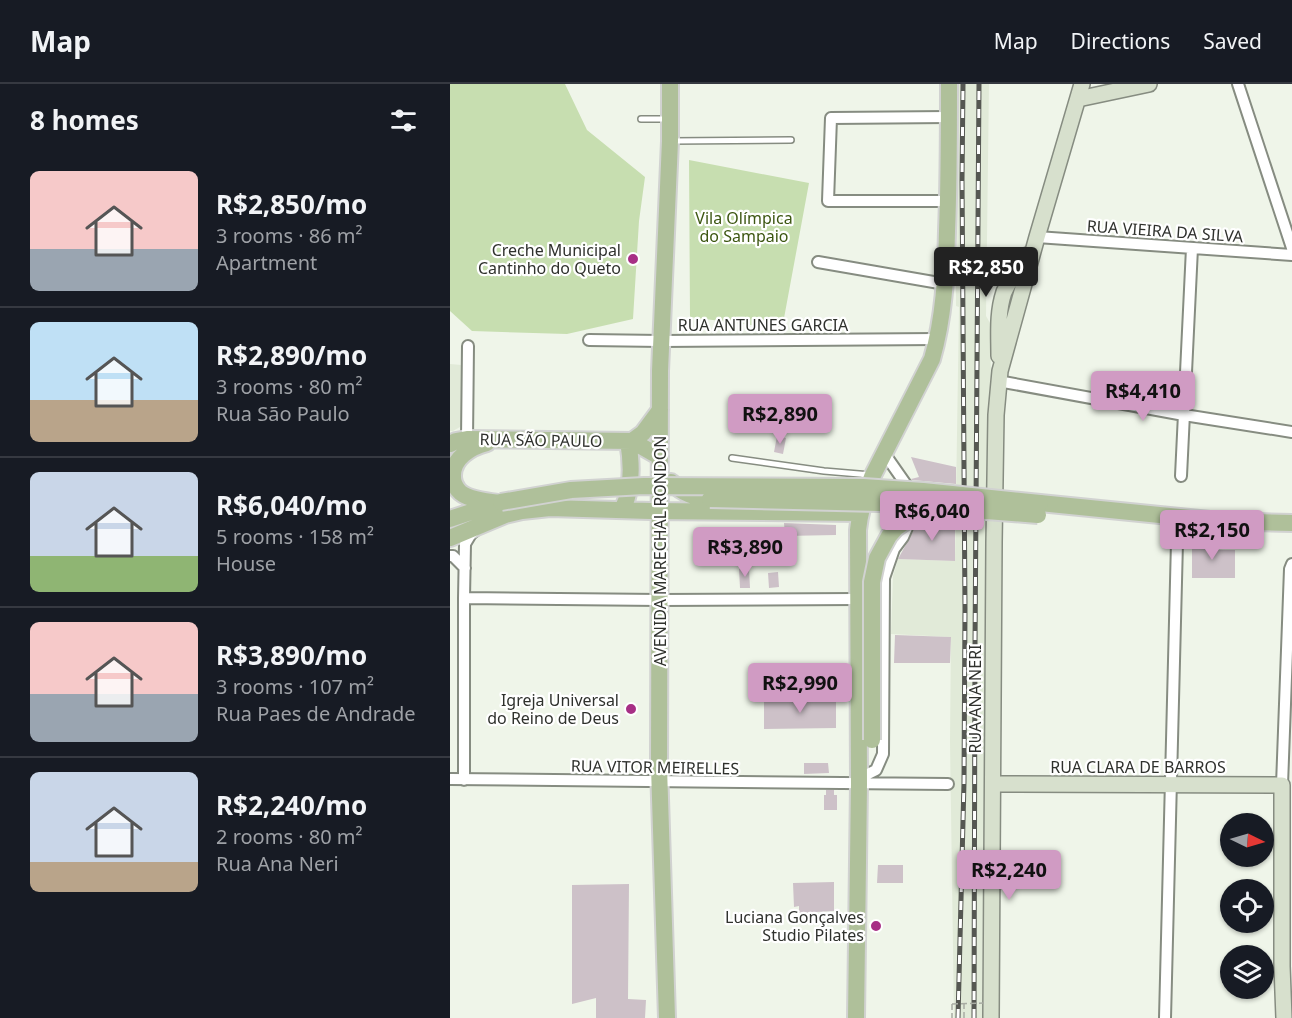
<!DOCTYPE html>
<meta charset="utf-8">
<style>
body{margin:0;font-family:"Noto Sans",sans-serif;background:#242831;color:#f1f3f6;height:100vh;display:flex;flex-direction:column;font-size:22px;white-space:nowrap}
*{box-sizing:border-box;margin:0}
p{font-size:20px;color:#9ea1a6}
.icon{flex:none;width:33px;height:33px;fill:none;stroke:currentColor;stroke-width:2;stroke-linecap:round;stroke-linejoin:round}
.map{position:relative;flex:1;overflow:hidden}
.panel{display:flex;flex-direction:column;background:#171b24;width:450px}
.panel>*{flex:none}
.needle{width:39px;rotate:95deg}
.controls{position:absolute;left:770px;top:729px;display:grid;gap:12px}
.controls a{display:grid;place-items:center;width:54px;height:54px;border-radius:50%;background:#171b24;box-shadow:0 2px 4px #0004;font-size:30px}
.price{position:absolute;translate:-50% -51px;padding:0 14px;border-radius:6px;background:#d09bc3;color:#111;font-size:20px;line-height:39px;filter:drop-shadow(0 2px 3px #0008)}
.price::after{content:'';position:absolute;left:50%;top:36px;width:18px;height:14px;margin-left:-9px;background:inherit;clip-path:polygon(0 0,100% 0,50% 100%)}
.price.on{background:#222;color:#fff}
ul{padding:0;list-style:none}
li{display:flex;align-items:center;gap:18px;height:150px;padding:0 30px}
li+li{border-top:2px solid #363941}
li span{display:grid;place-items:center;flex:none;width:168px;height:120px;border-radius:9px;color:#555}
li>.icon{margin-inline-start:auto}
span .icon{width:72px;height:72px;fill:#fffc;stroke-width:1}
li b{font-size:26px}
h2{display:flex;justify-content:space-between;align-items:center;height:72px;padding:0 30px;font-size:26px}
header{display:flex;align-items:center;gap:36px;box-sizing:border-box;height:84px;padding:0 30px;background:#171b24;border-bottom:2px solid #363941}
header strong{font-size:28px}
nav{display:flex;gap:33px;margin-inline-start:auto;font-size:21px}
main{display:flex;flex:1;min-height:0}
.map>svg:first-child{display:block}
</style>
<header>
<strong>Map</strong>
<nav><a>Map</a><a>Directions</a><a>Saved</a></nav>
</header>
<main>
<section class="panel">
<h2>8 homes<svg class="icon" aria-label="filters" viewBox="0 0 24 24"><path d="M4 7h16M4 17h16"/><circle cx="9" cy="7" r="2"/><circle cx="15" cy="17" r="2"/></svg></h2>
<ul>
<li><span style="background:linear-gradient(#f6c9c9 65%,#9aa5b1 0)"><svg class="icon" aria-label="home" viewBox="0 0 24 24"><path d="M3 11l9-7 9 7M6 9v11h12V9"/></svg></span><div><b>R$2,850/mo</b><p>3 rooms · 86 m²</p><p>Apartment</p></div></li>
<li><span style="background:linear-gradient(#bfe0f5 65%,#b9a48a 0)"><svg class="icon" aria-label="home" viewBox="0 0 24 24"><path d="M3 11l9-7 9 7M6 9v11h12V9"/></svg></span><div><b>R$2,890/mo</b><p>3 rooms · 80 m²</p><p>Rua São Paulo</p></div></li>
<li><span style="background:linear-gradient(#c9d6e8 70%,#8fb573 0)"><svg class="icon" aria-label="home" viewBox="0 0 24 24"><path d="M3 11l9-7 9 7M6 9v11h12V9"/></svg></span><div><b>R$6,040/mo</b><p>5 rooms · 158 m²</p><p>House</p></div></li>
<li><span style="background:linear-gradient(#f6c9c9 60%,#9aa5b1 0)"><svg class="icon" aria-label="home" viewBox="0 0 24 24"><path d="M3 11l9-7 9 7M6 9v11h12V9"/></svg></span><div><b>R$3,890/mo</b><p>3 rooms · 107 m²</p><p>Rua Paes de Andrade</p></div></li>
<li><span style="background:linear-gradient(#c9d6e8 75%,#b9a48a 0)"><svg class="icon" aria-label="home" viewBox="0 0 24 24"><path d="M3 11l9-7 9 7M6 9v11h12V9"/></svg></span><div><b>R$2,240/mo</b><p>2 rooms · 80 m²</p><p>Rua Ana Neri</p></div></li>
</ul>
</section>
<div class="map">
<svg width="842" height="934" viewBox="0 0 842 934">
<rect width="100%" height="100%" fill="#eff5e9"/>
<!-- built -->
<path fill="#e1ead8" d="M509,0h30l-3,232 4,7 1,54 -4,66 -5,575h-28l-4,-277 1,-104 -60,-3 2,-58 5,-17 57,2 4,-254 -3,-1v-21h4l-1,-13h-2z
M0,280l11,1 3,2v50l-4,10 -7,4h-3z"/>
<!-- green -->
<path fill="#c7deb0" d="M0,0h115l22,46 58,47 -6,44 -6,98 -66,15 -95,-3 -22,-20z
M239,76l120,23 -27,146 -92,-12z"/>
<!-- building -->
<path fill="#cdc1c8" d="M327,352l9,2 -3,16 -9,-2z
M461,373l45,10v17l-44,-4 -1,-1 8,-2z
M487,434l18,1v42l-57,-2 17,-31z
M334,439l52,2v10l-51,1z
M742,458h26v8h17v28h-43z
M299,484l1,20h-10l-1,-19z
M328,488l1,15 -10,1 -1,-15z
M445,551l56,2 -1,26h-56z
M314,616h72v28l-72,1z
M354,679h24l1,10 -25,1z
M376,706h8v5h3v15h-13v-15h2z
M428,781h25v18h-26z
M384,798v29l-35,2v-7l-5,1 -1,-24z
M179,800l-1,115 18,1 -1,18h-49v-20l-24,6v-119z"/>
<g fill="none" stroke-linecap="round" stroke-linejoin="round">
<!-- lane casing -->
<g stroke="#868c81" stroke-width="8">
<path id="lane" d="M191,35h28
M222,57l119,-1
M282,374l92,13 47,4"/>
</g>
<!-- street casing -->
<g stroke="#868c81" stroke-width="14">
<path id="street" d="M788,0l54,164
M498,117h-120l3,-83 118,-1
M587,153l255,18
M368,178l127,22
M139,256l72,1 277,-2
M548,297l186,34 108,17
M17,355l1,-93
M434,369l28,40
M731,392l11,-228
M0,472h3l12,12
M14,514l196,2 198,-1
M416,691l10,-5 7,-16 1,-176 10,-29 9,-12 8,-18
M0,695l498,5
M14,696v-182l1,-54 6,-10 6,-5
M832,701l8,-216 2,-5
M715,934l12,-476"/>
</g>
<!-- secondary casing -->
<g stroke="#868c81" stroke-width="18">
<path id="secondary" d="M628,15l71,-15
M549,272c0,-22 -2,-43 5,-64 6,-13 15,-25 23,-37
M543,700l289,1v181l2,52
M541,934l3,-475 2,-128 4,-44 37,-134 45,-153"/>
</g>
<!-- primary casing -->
<g stroke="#d1d2d1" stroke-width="20">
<path id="primary" d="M182,357l11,-8 17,-23
M37,359c-16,4 -35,15 -34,34 0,4 2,9 5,13 8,10 28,11 40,13
M0,360l6,-3 11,-2 165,2 28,16
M221,398c12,12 23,15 39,17
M590,419l180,18 72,2
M172,426c11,-21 10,-46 6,-69
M0,435l45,-15
M0,454l55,-23 17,-4 28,-3 100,3 210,2
M217,934l-8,-251 1,-396 10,-230v-57
M406,934l3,-234 -1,-254c2,-19 7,-35 14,-53l60,-118c12,-42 14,-84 15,-128 2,-49 2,-98 2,-147"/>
</g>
<!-- path -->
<path stroke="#a8aca3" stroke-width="1.5" stroke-dasharray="6 3" stroke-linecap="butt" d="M517,197l1,-4
M539,198v-8l9,1
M514,919v15
M502,920v14"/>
<!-- lane -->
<use href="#lane" stroke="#fff" stroke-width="5"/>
<!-- street -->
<use href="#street" stroke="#fff" stroke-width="10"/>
<!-- secondary -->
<use href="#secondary" stroke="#d7e0cd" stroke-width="15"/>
<!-- primary -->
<use href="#primary" stroke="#afc09a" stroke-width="16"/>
<!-- rail casing -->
<g stroke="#555752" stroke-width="5">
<path id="rail" d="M508,934l6,-236 1,-173 -3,-429 1,-96
M524,934l1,-372 4,-562"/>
</g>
<!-- rail -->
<use href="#rail" stroke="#fff" stroke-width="3" stroke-dasharray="9" stroke-linecap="butt"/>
<!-- primary-bridge casing -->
<g stroke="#d1d2d1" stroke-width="20" stroke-linecap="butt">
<path id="primary-bridge" d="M260,415l169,4 52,3
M51,418l70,-12 73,-4 219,1 60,4 117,12
M422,656v-158l5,-24 12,-22 7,-8 13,-9 26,-12 103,8"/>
</g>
<!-- path-bridge -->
<path stroke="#a8aca3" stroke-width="1.5" stroke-dasharray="6 3" stroke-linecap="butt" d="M502,920l32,-1"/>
<!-- primary-bridge -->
<use href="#primary-bridge" stroke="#afc09a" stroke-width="16"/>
</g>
<!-- markers -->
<g fill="#a72f85" stroke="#fff" stroke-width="2">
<circle cx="183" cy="175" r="6"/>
<circle cx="181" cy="625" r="6"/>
<circle cx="426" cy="842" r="6"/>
</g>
<g text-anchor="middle" stroke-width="4.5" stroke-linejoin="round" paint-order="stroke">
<!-- park labels -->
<g font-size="16" fill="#3c5611" stroke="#fff">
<text x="294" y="140">Vila Olímpica<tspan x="294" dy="18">do Sampaio</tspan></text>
</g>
<!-- street labels -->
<g font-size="16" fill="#2f312d" stroke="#fff">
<text transform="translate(715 147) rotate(4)" y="6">RUA VIEIRA DA SILVA</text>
<text x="313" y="247">RUA ANTUNES GARCIA</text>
<text transform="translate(91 356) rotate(1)" y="6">RUA SÃO PAULO</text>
<text transform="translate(210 467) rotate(-90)" y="6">AVENIDA MARECHAL RONDON</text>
<text transform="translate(525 615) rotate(-90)" y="6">RUA ANA NERI</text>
<text transform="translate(205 683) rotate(1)" y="6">RUA VITOR MEIRELLES</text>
<text x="688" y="689">RUA CLARA DE BARROS</text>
</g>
<!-- poi labels -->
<g font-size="16" fill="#2f312d" stroke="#fff" text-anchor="end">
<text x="171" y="172">Creche Municipal<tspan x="171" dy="18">Cantinho do Queto</tspan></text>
<text x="169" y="622">Igreja Universal<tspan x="169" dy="18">do Reino de Deus</tspan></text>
<text x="414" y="839">Luciana Gonçalves<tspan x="414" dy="18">Studio Pilates</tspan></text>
</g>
</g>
</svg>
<div class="controls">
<a><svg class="needle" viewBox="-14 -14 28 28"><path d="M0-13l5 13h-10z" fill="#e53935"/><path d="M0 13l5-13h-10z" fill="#9ea1a6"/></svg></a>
<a><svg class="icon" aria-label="locate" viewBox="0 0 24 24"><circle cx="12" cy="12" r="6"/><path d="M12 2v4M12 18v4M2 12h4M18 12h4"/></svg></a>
<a><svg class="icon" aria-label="layers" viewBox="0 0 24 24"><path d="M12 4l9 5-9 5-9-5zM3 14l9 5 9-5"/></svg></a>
</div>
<b class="price on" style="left:536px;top:214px">R$2,850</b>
<b class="price" style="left:693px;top:338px">R$4,410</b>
<b class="price" style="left:330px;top:361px">R$2,890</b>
<b class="price" style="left:482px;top:458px">R$6,040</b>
<b class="price" style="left:762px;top:477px">R$2,150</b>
<b class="price" style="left:295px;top:494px">R$3,890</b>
<b class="price" style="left:350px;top:630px">R$2,990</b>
<b class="price" style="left:559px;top:817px">R$2,240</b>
</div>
</main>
